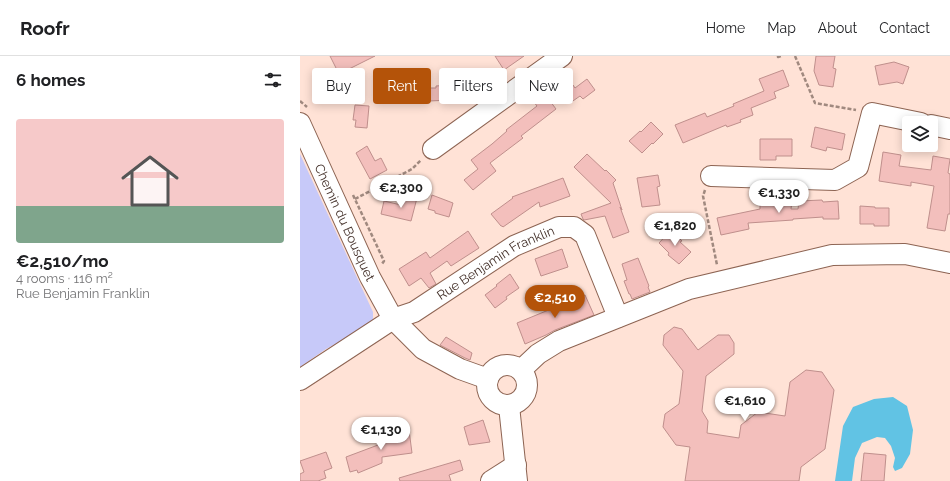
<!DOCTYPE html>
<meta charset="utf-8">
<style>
body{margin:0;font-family:Raleway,sans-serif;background:#f6f6f6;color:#202124;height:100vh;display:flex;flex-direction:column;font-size:15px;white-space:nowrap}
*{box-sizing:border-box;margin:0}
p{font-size:13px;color:#757577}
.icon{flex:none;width:22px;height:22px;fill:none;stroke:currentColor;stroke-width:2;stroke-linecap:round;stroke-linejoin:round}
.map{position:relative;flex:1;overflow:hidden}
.side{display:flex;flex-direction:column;background:#fff;width:300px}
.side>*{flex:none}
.hud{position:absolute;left:12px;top:12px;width:380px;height:36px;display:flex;gap:8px}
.fabs{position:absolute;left:602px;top:60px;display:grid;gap:8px}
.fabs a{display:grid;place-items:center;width:36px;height:36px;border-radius:4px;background:#fff;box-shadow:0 2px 10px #0003;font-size:20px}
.price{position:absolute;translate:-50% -34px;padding:0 9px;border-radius:14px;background:#fff;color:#222;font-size:13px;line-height:26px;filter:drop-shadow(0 1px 2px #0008)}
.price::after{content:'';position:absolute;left:50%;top:24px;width:12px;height:9px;margin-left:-6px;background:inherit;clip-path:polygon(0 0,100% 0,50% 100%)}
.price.selected{background:#b45309;color:#fff}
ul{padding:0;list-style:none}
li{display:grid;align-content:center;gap:8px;height:212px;padding:0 16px}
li+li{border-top:1px solid #e0e0e0}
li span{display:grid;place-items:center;height:124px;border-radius:4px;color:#555}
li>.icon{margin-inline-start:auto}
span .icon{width:72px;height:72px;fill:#fffc;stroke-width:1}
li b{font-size:17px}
h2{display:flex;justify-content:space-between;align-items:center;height:48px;padding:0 16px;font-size:17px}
.tag{padding:0 14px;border-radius:4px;background:#fff;box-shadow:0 2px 10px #0003;font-size:14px;line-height:36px}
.tag.selected{background:#b45309;color:#fff}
header{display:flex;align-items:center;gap:24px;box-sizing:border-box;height:56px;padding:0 20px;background:#fff;border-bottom:1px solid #e0e0e0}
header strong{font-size:19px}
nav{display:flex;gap:22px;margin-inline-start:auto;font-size:14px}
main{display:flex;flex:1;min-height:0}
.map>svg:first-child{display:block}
</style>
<header>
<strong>Roofr</strong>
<nav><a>Home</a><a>Map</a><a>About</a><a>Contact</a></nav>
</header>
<main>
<section class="side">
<h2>6 homes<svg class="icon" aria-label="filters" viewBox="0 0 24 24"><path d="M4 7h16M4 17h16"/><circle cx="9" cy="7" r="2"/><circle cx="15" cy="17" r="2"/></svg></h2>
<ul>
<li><span style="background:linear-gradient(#f6c9c9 70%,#7fa58c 0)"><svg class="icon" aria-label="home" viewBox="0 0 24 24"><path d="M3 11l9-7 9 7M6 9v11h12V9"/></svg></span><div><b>€2,510/mo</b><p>4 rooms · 116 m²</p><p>Rue Benjamin Franklin</p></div></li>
</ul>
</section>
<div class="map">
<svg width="650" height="425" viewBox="0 0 650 425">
<rect width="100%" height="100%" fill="#ffe2d6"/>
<!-- green -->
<path fill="#c7c9f9" d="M0,98l73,158v12l-47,25 -26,18z"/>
<!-- water -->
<path fill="#61c3e4" d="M593,341l14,9 6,24 -3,24 -8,14 -7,3 -2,-4 2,-9 -4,-12 -6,-8 -8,-1 -15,6 -7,15 -3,23h-17l8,-55 10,-19 21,-8z"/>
<!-- building -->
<path fill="#f3bfbc" stroke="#bf8f8c" d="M30,0h45l-36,18z
M195,0h29l-20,14z
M516,0h19l-2,12 3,1 -3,18 -14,-2 -5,-14z
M594,6l15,5 -6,17 -6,-2 -18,3 -4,-19z
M98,13l13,14 -10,9 -3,-4 -13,12 -10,-10z
M483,14l6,16 -15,6 2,6 -25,10 2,7 -13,5 1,2 -14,5 -1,-2 -43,18 -8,-18 30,-12 2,4 27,-11 -1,-2 31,-13 -5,-12z
M187,18l1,15h-23v-11h6v-3z
M287,23l8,11 -12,9 -3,-3 -10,7 -8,-10 11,-8 2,3z
M150,29l1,15 -22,1v-13h7v-2z
M244,37l12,16 -35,27 2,2 -33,25 6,8 -23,19 -9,-10 14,-11 -7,-9 21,-16 15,-13 -1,-1 31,-24 -4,-5z
M55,49l14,1 -2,22 -12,-1 1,-7h-3z
M351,66l12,12 -10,10 -1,-1 -10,10 -13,-12 11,-10 1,1z
M515,71l30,7 -3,16 -15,-3 -1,4 -15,-4z
M460,83h32v17h-16v4h-16z
M67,90l8,15 6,-3 6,12 -17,9 -14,-26z
M583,96l18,3 -2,11 32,4 2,-14 17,3 -2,14 2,1v40h-2l-3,17 -18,-3 7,-42 -23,-4v4l-32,-5z
M287,98l18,17 1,-1 10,10 -3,3 9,27 -2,-3 9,25 -16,6 -8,-22 -21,4 -1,-1 -2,-5 30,-11 -37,-36z
M358,119l2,11 -3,1 3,18 -18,2 -5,-29z
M263,122l7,18 -30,11 -1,-5 -36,25 -1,-1h-1l-10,-12 22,-16 -1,-1z
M103,139l14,3 -6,23 -30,-7 3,-13 17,4z
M132,139l21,8 -4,14 -14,-4v-2l-7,-2z
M522,144l1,2 15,-1 1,18h-16v-2l-30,2v1l-45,3 1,6 -28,6 -4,-17 43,-9v-6l32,-2 -1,8h7l1,-8z
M560,150l15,1v1h14v18h-15v-2h-14z
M371,174l11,11 -2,1 11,10 -12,12 -11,-9 1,-2 -10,-10z
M168,175l11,17 -28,18 -4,-5 -17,12 6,11 -7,4 -8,-10 -12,8 -10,-17 27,-17 4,6z
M262,193l6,18 -27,9 -6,-17z
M338,202l11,28 -1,1 2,5 -18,7 -2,-5h-1l-5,-13 3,-1 -5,-16z
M210,218l9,14 -13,9 1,2 -12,9 -10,-13 12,-9 -1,-1z
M285,239l9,20 -39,15 -9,5 -21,9 -8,-21z
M374,271l8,2 16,21 20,-15h11l5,8v11l-28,22 -4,35 6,10 -1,12 32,5 2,-13 17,-13 27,4 5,-34 16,-12 16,2 12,18 -9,59 -24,18 -2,14h-114l5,-34 -14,-2 -13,-18 2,-13 14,-10 2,-15 2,-18 -20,-26 1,-10z
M146,281l26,16 -2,7 -5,-2 -25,-13z
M183,364l7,22 -21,3 -5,-18z
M109,374l3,23 -30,4v6l-24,10 -1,-3 -7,2 -4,-15 32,-12 -2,-11z
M26,396l6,16 -8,3 2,7 -8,3h-18v-7l4,-2 -4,-11z
M564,397l22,2 -2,26h-23z
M160,404l3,10 -14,5 2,6h-51l-1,-3z"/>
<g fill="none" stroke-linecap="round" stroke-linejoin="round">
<!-- minor casing -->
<g stroke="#8d6453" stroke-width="22">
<g id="minor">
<path id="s1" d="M0,67l70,154 23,42 30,30 37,20 28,10"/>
<path d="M631,69l19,4"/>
<path d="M133,93l129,-93"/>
<path d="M411,120l124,4 23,-13 14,-54 49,10"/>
<circle cx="207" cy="329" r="20"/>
<path d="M221,314l17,-16 21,-13 130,-52 143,-34 73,-1 45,9"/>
<path id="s2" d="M0,324l93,-61 21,-7 100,-66 45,-19h15l11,8 33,82"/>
<path d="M209,350l8,75"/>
<path d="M191,425l25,-16"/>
</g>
</g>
<!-- path -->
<path stroke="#a0897f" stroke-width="2.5" stroke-dasharray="4 2" stroke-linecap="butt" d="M478,0v1l3,-1
M495,0l20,47 41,7
M0,45l7,6
M405,134l-2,6 14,69
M53,139l31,66 -2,3
M55,143l57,-30 9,-9"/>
<!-- minor -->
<use href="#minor" stroke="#fff" stroke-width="20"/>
</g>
<g text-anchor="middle" stroke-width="3" stroke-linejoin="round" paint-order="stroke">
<!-- street labels -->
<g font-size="13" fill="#44312a" stroke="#fff">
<text dy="5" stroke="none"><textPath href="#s1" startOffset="109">Chemin du Bousquet</textPath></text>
<text dy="5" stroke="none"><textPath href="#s2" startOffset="229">Rue Benjamin Franklin</textPath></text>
</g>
</g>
</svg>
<div class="fabs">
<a><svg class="icon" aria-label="layers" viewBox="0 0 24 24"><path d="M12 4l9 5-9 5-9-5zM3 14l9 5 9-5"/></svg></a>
</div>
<b class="price" style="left:101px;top:153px">€2,300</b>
<b class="price" style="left:479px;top:158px">€1,330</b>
<b class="price" style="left:375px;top:191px">€1,820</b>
<b class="price selected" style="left:255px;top:263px">€2,510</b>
<b class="price" style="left:445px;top:366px">€1,610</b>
<b class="price" style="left:81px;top:395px">€1,130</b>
<div class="hud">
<a class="tag">Buy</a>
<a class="tag selected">Rent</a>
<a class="tag">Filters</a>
<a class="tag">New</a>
</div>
</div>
</main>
